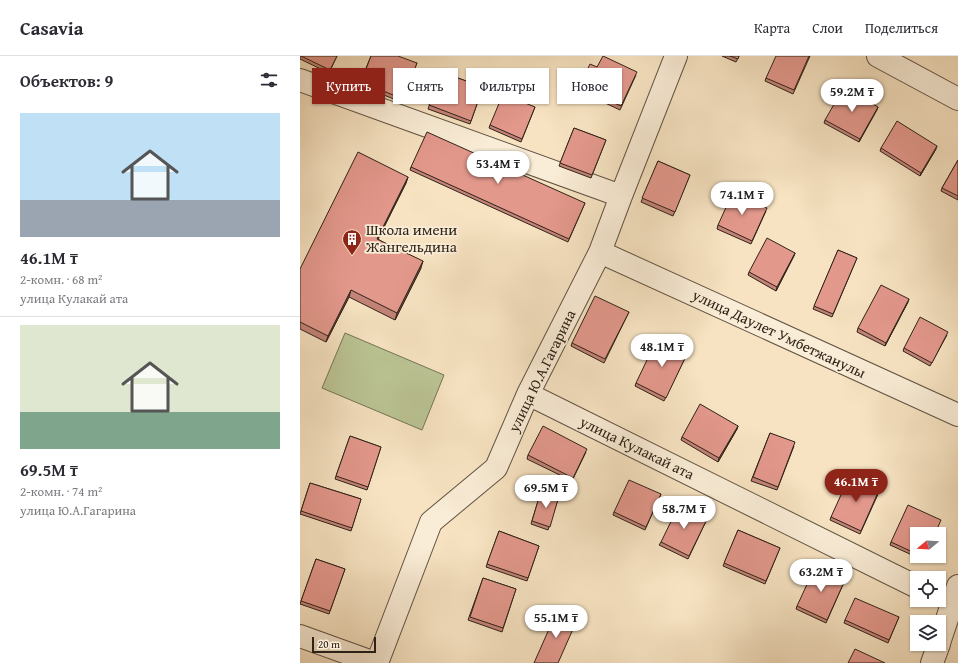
<!DOCTYPE html>
<html lang="ru">
<meta charset="utf-8">
<style>
body{margin:0;font-family:"Gentium Book Plus",serif;background:#f7f7f7;color:#2b2b33;height:100vh;display:flex;flex-direction:column;font-size:15px;white-space:nowrap}
*{box-sizing:border-box;margin:0}
p{font-size:13px;color:#7c7c81}
.icon{flex:none;width:22px;height:22px;fill:none;stroke:currentColor;stroke-width:2;stroke-linecap:round;stroke-linejoin:round}
.map{position:relative;flex:1;overflow:hidden}
.details{display:flex;flex-direction:column;background:#fff;width:300px}
.details>*{flex:none}
.top-card{position:absolute;left:12px;top:12px;width:380px;height:36px;display:flex;gap:8px}
.needle{width:26px;rotate:252deg}
.tools{position:absolute;left:610px;top:471px;display:grid;gap:8px}
.tools a{display:grid;place-items:center;width:36px;height:36px;border-radius:0px;background:#fff;box-shadow:0 1px 3px #0004;font-size:20px}
.scale{position:absolute;left:12px;bottom:10px;width:64px;box-sizing:border-box;padding-left:4px;border:2px solid #2f2318;border-top:0;font-size:11px;line-height:14px;white-space:nowrap;color:#2f2318;-webkit-text-stroke:3px #faedd7;paint-order:stroke}
.price{position:absolute;translate:-50% -34px;padding:0 9px;border-radius:14px;background:#fff;color:#222;font-size:13px;line-height:26px;filter:drop-shadow(0 1px 2px #0008)}
.price::after{content:'';position:absolute;left:50%;top:24px;width:12px;height:9px;margin-left:-6px;background:inherit;clip-path:polygon(0 0,100% 0,50% 100%)}
.price.on{background:#8f2418;color:#fff}
ul{padding:0;list-style:none}
li{display:grid;align-content:center;gap:8px;height:212px;padding:0 20px}
li+li{border-top:1px solid #e1e1e2}
li span{display:grid;place-items:center;height:124px;border-radius:0px;color:#555}
li>.icon{margin-inline-start:auto}
span .icon{width:72px;height:72px;fill:#fffc;stroke-width:1}
li b{font-size:17px}
h2{display:flex;justify-content:space-between;align-items:center;height:48px;padding:0 20px;font-size:17px}
.pill{padding:0 14px;border-radius:0px;background:#fff;box-shadow:0 1px 3px #0004;font-size:14px;line-height:36px}
.pill.on{background:#8f2418;color:#fff}
header{display:flex;align-items:center;gap:24px;box-sizing:border-box;height:56px;padding:0 20px;background:#fff;border-bottom:1px solid #e1e1e2}
header strong{font-size:19px}
nav{display:flex;gap:22px;margin-inline-start:auto;font-size:14px}
main{display:flex;flex:1;min-height:0}
.map>svg:first-child{display:block}
</style>
<header>
<strong>Casavia</strong>
<nav><a>Карта</a><a>Слои</a><a>Поделиться</a></nav>
</header>
<main>
<section class="details">
<h2>Объектов: 9<svg class="icon" aria-label="filters" viewBox="0 0 24 24"><path d="M4 7h16M4 17h16"/><circle cx="9" cy="7" r="2"/><circle cx="15" cy="17" r="2"/></svg></h2>
<ul>
<li><span style="background:linear-gradient(#bfe0f5 70%,#9aa5b1 0)"><svg class="icon" aria-label="home" viewBox="0 0 24 24"><path d="M3 11l9-7 9 7M6 9v11h12V9"/></svg></span><div><b>46.1M ₸</b><p>2-комн. · 68 m²</p><p>улица Кулакай ата</p></div></li>
<li><span style="background:linear-gradient(#dfe7d0 70%,#7fa58c 0)"><svg class="icon" aria-label="home" viewBox="0 0 24 24"><path d="M3 11l9-7 9 7M6 9v11h12V9"/></svg></span><div><b>69.5M ₸</b><p>2-комн. · 74 m²</p><p>улица Ю.А.Гагарина</p></div></li>
</ul>
</section>
<div class="map">
<svg width="658" height="607" viewBox="0 0 658 607">
<rect width="100%" height="100%" fill="#f7e3c2"/>
<filter id="stains"><feTurbulence type="fractalNoise" baseFrequency=".005" numOctaves="4"/><feColorMatrix values="0 0 0 0 .2 0 0 0 0 .09 0 0 0 0 .02 0 0 0 .5 -.17"/></filter>
<radialGradient id="worn" r=".72"><stop offset=".6" stop-color="#630" stop-opacity="0"/><stop offset="1" stop-color="#630" stop-opacity=".3"/></radialGradient>
<!-- green -->
<path fill="#bbc494" stroke="#757456" d="M45,277l99,42 -22,55 -100,-42z"/>
<g fill="none" stroke-linecap="round" stroke-linejoin="round">
<!-- street casing -->
<g stroke="#615342" stroke-width="24">
<path id="street" d="M578,0l80,43
M0,24l321,116
M300,196l358,163
M228,338l389,193
M0,580l75,27
M639,587l19,-57
M77,607l54,-141 65,-54 32,-74 72,-142 21,-56 55,-140
M632,607l7,-19"/>
</g>
<!-- street -->
<use href="#street" stroke="#faedd7" stroke-width="22"/>
</g>
<!-- wall -->
<path fill="#c38378" stroke="#2f2318" d="M0,0h37l-8,17 -29,-14z
M71,0l46,7 -16,39 -42,-17z
M422,0h17l-3,6z
M510,0l-17,38 -28,-13 1,-3z
M297,11l39,8 -16,35 -34,-16 3,-9 -7,-3 1,-4z
M141,16l42,15 -13,37 -42,-15z
M235,51l-14,35 -32,-14 1,-3z
M578,51l-19,35 -35,-19 1,-3z
M274,72l32,12 -15,38 -32,-12z
M581,92l55,1 -16,27 -40,-25z
M658,104v40l-17,-9 1,-3z
M358,105l32,14 -17,41 -32,-14z
M111,111l174,36 -17,39 -158,-72z
M108,121l-2,6 -28,56 43,29 -26,52 -46,-23 -23,45 -26,-13v-60z
M466,155l-15,33 -34,-15 1,-4z
M538,194l19,8 -25,59 -19,-8z
M495,197l-19,38 -28,-16 1,-3z
M608,246l-23,44 -28,-14 1,-4z
M329,256l-25,51 -33,-17 1,-3z
M647,279l-17,31 -27,-15 1,-3z
M387,298l-23,47 -29,-15 1,-3z
M438,370l-1,3 -19,33 -37,-22 1,-3z
M470,377l24,13 -17,44 -26,-9z
M50,380l31,11 -14,43 -32,-11z
M286,396l-14,29 -45,-22 1,-4z
M10,427l51,16 -10,32 -51,-17z
M241,435l18,5 -11,34 -17,-6z
M579,436l-19,42 -30,-14 1,-3z
M361,438l-16,36 -32,-15 1,-3z
M408,461l-20,42 -29,-14 2,-3z
M438,474l42,18 -15,36 -42,-18z
M199,475l40,15 -12,35 -41,-14z
M617,478v22h8l-2,4 -33,-15 1,-3z
M16,503l29,10 -16,45 -29,-10z
M183,522l33,11 -14,43 -34,-12z
M545,524l-19,43 -30,-14 1,-3z
M599,561l-11,26 -44,-20 1,-3z"/>
<!-- shaded-wall -->
<path fill="#9f6a62" stroke="#2f2318" d="M578,51l-1,3 -18,32 1,-3z
M637,90l-1,3 -16,27 1,-3z
M108,121l-2,6 -31,62 2,-6z
M495,197l-1,3 -18,35 1,-4z
M123,205l-2,7 -26,52 2,-7z
M51,234l-2,7 -23,45 2,-6z
M609,243l-1,3 -23,44 1,-3z
M438,370l-1,3 -19,33 1,-4z"/>
<!-- building -->
<path fill="#e3988c" stroke="#2f2318" d="M1,0h36l-7,14z
M71,0h27l19,7 -14,36 -42,-17z
M303,0l34,16 -16,34 -34,-15 4,-9 -8,-4 7,-14 7,3z
M430,0h9l-1,3z
M476,0h33l-15,34 -28,-12z
M141,16l42,15 -12,34 -42,-16z
M544,31l34,20 -18,32 -35,-19z
M203,38l32,13 -13,32 -32,-14z
M597,65l40,25 -16,27 -40,-25z
M274,72l32,12 -14,35 -32,-12z
M127,76l158,71 -16,36 -158,-72z
M58,96l50,25 -31,62 46,22 -26,52 -46,-23 -23,46 -28,-14v-53z
M658,104v36l-16,-8z
M358,105l32,14 -15,37 -33,-14z
M433,136l34,16 -15,33 -34,-16z
M467,182l28,15 -18,34 -28,-15z
M538,194l19,8 -24,56 -19,-8z
M581,229l28,14 -23,44 -28,-15z
M295,240l34,16 -24,47 -33,-16z
M620,261l28,15 -16,31 -28,-15z
M357,283l30,15 -21,44 -30,-15z
M400,348l38,22 -19,32 -37,-21z
M243,370l44,23 -14,29 -45,-23z
M470,377l25,9 -17,45 -25,-10z
M50,380l31,11 -13,40 -32,-11z
M550,419l30,13 -19,43 -30,-14z
M329,424l32,14 -15,33 -32,-15z
M10,427l51,16 -9,29 -51,-17z
M241,435l18,5 -9,31 -18,-6z
M380,447l28,14 -19,39 -28,-14z
M608,449l33,15 -6,14h-18v20l-26,-12z
M438,474l42,18 -14,33 -42,-18z
M199,475l40,15 -11,32 -41,-14z
M16,503l29,10 -15,42 -29,-10z
M515,511l30,13 -18,40 -30,-14z
M183,522l33,11 -13,39 -33,-11z
M555,542l44,19 -10,23 -44,-20z
M257,555l20,9 -19,43h-24z
M555,593l30,14h-37z"/>
<!-- icons -->
<defs>
<g id="building-pin" transform="scale(1)"><path d="M0 17L-7.5 6A9.5 9.5 0 1 1 7.5 6Z" fill="#8f2418" stroke="#faedd7"/><path d="M-4-6H4V6H1V3H-1V6H-4ZM-2.5-4.3h1.7v1.8h-1.7ZM.8-4.3h1.7v1.8H.8ZM-2.5-1h1.7V.8h-1.7ZM.8-1h1.7V.8H.8Z" fill="#fff"/></g>
</defs>
<g fill-rule="evenodd">
<use href="#building-pin" x="52" y="183"/>
</g>
<g text-anchor="middle" stroke-width="3.5" stroke-linejoin="round" paint-order="stroke">
<!-- poi labels -->
<g font-size="15" fill="#2f2318" stroke="#faedd7" text-anchor="start">
<text x="66" y="179">Школа имени<tspan x="66" dy="17">Жангельдина</tspan></text>
</g>
<!-- street labels -->
<g font-size="15" fill="#2f2318" stroke="#faedd7">
<text transform="translate(479 278) rotate(25)" y="5">улица Даулет Умбетжанулы</text>
<text transform="translate(242 315) rotate(-64)" y="5">улица Ю.А.Гагарина</text>
<text transform="translate(337 392) rotate(26)" y="5">улица Кулакай ата</text>
</g>
</g>
<rect width="100%" height="100%" filter="url(#stains)"/>
<rect width="100%" height="100%" fill="url(#worn)"/>
</svg>
<div class="tools">
<a><svg class="needle" viewBox="-14 -14 28 28"><path d="M0-13l5 13h-10z" fill="#e53935"/><path d="M0 13l5-13h-10z" fill="#7c7c81"/></svg></a>
<a><svg class="icon" aria-label="locate" viewBox="0 0 24 24"><circle cx="12" cy="12" r="6"/><path d="M12 2v4M12 18v4M2 12h4M18 12h4"/></svg></a>
<a><svg class="icon" aria-label="layers" viewBox="0 0 24 24"><path d="M12 4l9 5-9 5-9-5zM3 14l9 5 9-5"/></svg></a>
</div>
<div class="scale">20 m</div>
<b class="price" style="left:552px;top:57px">59.2M ₸</b>
<b class="price" style="left:198px;top:129px">53.4M ₸</b>
<b class="price" style="left:442px;top:160px">74.1M ₸</b>
<b class="price" style="left:362px;top:312px">48.1M ₸</b>
<b class="price on" style="left:556px;top:447px">46.1M ₸</b>
<b class="price" style="left:246px;top:453px">69.5M ₸</b>
<b class="price" style="left:384px;top:474px">58.7M ₸</b>
<b class="price" style="left:521px;top:537px">63.2M ₸</b>
<b class="price" style="left:256px;top:583px">55.1M ₸</b>
<div class="top-card">
<a class="pill on">Купить</a>
<a class="pill">Снять</a>
<a class="pill">Фильтры</a>
<a class="pill">Новое</a>
</div>
</div>
</main>
